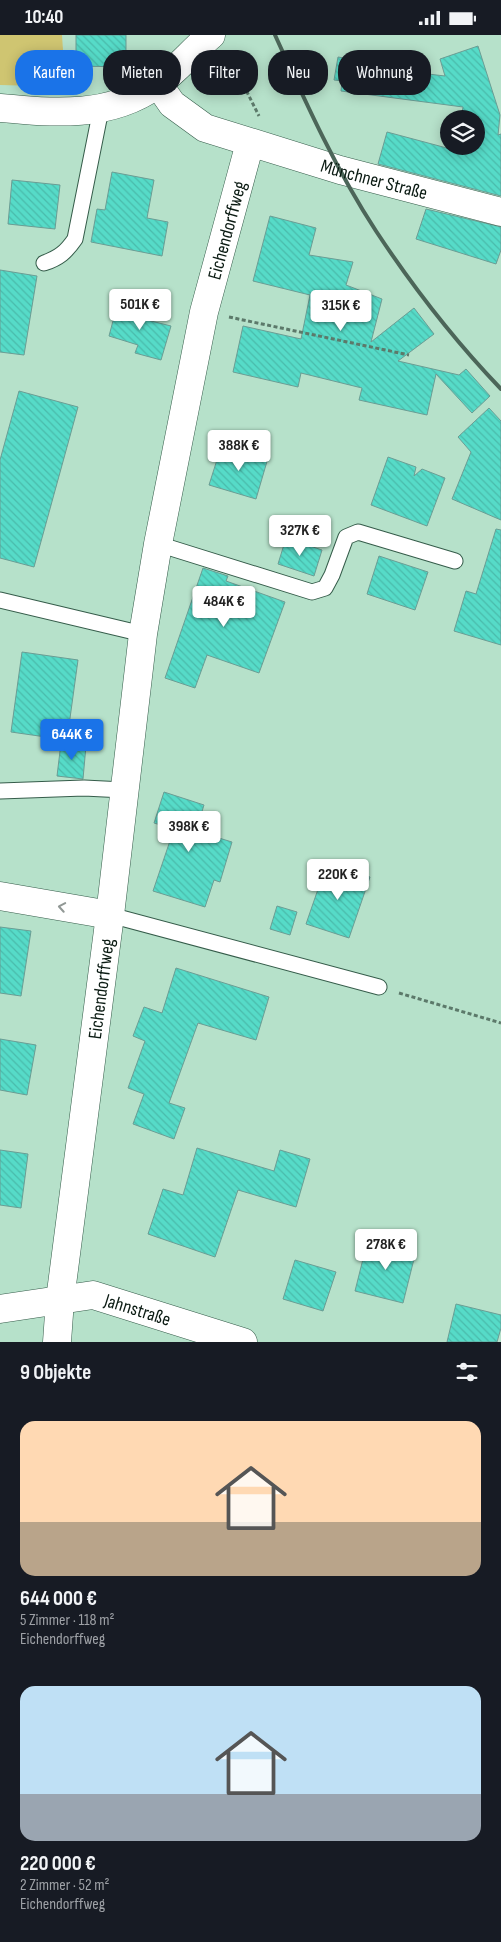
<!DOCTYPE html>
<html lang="de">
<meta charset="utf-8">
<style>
body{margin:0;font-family:"Sofia Sans Condensed",sans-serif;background:#242831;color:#f1f3f6;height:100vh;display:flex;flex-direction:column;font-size:19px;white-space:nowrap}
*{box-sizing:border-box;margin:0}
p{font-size:16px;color:#9ea1a6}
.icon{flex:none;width:28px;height:28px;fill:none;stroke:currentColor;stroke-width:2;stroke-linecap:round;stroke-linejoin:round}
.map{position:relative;height:1307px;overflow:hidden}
.panel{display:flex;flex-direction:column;background:#171b24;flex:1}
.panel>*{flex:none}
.guide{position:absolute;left:15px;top:15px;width:471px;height:45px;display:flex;gap:10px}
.fabs{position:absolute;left:440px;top:75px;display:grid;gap:10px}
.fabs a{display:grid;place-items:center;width:45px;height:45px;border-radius:50%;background:#171b24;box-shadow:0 2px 12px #0003;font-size:25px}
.price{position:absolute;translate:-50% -42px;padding:0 11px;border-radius:5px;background:#fff;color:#222;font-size:16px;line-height:32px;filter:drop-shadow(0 1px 2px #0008)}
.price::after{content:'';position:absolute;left:50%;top:30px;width:15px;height:11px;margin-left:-8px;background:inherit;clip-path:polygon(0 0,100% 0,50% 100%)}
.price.current{background:#1a73e8;color:#fff}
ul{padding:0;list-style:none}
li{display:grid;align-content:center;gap:10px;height:265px;padding:0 20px}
li span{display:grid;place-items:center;height:155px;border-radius:15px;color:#555}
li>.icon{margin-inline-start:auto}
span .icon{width:90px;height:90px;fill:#fffc;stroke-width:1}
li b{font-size:21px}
h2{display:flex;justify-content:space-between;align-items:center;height:60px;padding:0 20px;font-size:21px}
.tag{padding:0 18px;border-radius:20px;background:#171b24;box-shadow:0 2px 12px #0003;font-size:18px;line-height:45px}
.tag.current{background:#1a73e8;color:#fff}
.status{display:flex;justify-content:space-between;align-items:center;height:35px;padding:0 25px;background:#171b24;direction:ltr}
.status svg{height:14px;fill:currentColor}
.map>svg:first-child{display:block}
</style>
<div class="status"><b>10:40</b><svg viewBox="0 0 49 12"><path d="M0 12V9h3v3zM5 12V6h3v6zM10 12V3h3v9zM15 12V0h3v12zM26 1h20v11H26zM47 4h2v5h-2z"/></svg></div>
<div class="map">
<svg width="501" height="1307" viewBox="0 0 501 1307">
<defs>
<pattern id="building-back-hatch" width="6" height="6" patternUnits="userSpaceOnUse" patternTransform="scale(1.25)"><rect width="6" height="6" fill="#56dbc8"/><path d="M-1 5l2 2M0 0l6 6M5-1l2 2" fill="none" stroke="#4abbab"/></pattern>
</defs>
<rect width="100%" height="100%" fill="#b6e1ca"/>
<!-- grass -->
<path fill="#cfc571" d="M0,0h62l3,46 -26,5 -39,-1z"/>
<!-- building -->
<path fill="url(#building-back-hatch)" stroke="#6b9d94" d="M76,0h50v32l-50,-1z
M478,11l22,69 -2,20 3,-1v62l-123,-32 9,-32 71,19 1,-5h17v-27h-15l2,-12 -122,-16 1,-10 -8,-1 4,-23 57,9 -1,4 51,6 -5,-17z
M112,137l42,8 -7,38 21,4 -6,34 -71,-14 6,-33 8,1z
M12,145l48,5 -5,44 -47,-5z
M426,174l75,18v23l-5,14 -80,-25z
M270,181l46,12 -7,27 44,7 -7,23 36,14 -11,43 43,-34 20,26 -36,27 61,14 7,-6 24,27 -18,17 -36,-39 -9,41 -68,-15 3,-12 -61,-15 -3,14 -65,-15 10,-46 58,13 9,-44 -57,-14z
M0,235l37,6 -13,79 -24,-3z
M118,267l32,9 -3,9 24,6 -10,34 -26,-7 3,-8 -29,-9z
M19,356l59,16 -44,160 -34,-9v-98z
M489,373l12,13v99l-49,-21 19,-47 -13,-15z
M222,409l46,14 -12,41 -47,-14z
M388,422l28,10 -2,9 8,-7 23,9 -18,48 -56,-21z
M496,494l5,1v115l-47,-14 12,-40 10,3z
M286,503l36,12 -8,26 -36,-12z
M379,521l49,16 -13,38 -48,-16z
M203,533l25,8 -2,5 59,21 -26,71 -52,-18 -12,33 -30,-10z
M22,617l56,8 -11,80 -56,-8z
M61,708l25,3 -3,33 -26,-3z
M164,757l40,13 -8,26 36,11 -12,40 -6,-2 -9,27 -52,-16 21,-62 -20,-6z
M327,828l43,14 -21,61 -43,-14z
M277,871l20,6 -7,23 -20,-6z
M0,892l31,4 -10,65 -21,-3z
M176,933l93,29 -13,43 -58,-17 -29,80 16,5 -11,31 -41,-15 11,-30 -16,-6 17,-47 -12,-5 11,-29 18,6z
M0,1004l36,6 -9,50 -27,-5z
M197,1113l77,23 6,-21 30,9 -14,48 -58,-17 -23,67 -67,-23 15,-45 20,6z
M0,1115l28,4 -7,54 -21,-3z
M368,1204l48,12 -13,52 -48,-12z
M295,1225l41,12 -13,39 -40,-12z
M456,1269l45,11v13l-4,14h-50z"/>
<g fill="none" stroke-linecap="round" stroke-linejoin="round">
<!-- service casing -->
<g stroke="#355c4a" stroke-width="17">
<path id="service" d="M44,228c15,-5 22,-11 31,-24l26,-130
M158,509l154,48 13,-4 7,-13 14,-38 12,-5 97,29
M0,565l143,34
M0,756l84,-3 40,2
M110,880l269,72"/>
</g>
<!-- minor casing -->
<g stroke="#355c4a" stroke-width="29">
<g id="minor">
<path id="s1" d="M158,49l14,20 33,24 135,42 161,42"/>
<path d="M0,861l110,19"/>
<path id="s2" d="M0,1274l93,-14 150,47"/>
<path id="s3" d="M57,1307l3,-42 50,-385 33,-281 15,-90 46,-232 46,-169"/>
</g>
</g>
<!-- secondary casing -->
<g stroke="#355c4a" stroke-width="29">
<path id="secondary" d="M0,73c54,5 110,10 156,-23 20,-14 36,-34 55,-50"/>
</g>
<!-- path -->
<path stroke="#5c796a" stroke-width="3" stroke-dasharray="4 2.5" stroke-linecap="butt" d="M223,32l11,-1 25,50
M229,282l180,38
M399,958l102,30"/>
<!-- service -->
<use href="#service" stroke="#fff" stroke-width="15"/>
<!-- minor -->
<use href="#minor" stroke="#fff" stroke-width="28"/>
<!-- secondary -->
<use href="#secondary" stroke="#fff" stroke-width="28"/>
<!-- rail -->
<path stroke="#4c6659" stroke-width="4" d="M275,0c30,66 61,135 101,196 37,56 78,109 125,158"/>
</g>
<!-- one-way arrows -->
<defs><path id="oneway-chevron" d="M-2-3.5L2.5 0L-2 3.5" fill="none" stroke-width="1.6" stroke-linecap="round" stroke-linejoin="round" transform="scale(1.25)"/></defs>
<use stroke="#919895" href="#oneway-chevron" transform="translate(62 872) rotate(-170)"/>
<g text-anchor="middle" stroke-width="4" stroke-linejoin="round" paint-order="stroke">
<!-- street labels -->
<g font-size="19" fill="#0b1b13" stroke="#b6e1ca">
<text dy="7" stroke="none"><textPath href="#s1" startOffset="242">Münchner Straße</textPath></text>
<text dy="7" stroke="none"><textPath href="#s3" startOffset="1126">Eichendorffweg</textPath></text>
<text dy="7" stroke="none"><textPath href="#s3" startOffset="356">Eichendorffweg</textPath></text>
<text dy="7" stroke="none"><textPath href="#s2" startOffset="141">Jahnstraße</textPath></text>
</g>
</g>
</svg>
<div class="fabs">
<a><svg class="icon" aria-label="layers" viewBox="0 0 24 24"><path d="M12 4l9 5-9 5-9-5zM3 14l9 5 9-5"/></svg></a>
</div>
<b class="price" style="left:140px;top:296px">501K €</b>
<b class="price" style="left:341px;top:297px">315K €</b>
<b class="price" style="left:239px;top:437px">388K €</b>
<b class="price" style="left:300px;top:522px">327K €</b>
<b class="price" style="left:224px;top:593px">484K €</b>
<b class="price current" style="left:72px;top:726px">644K €</b>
<b class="price" style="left:189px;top:818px">398K €</b>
<b class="price" style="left:338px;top:866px">220K €</b>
<b class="price" style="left:386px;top:1236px">278K €</b>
<div class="guide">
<a class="tag current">Kaufen</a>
<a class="tag">Mieten</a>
<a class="tag">Filter</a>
<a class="tag">Neu</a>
<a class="tag">Wohnung</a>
</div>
</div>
<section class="panel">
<h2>9 Objekte<svg class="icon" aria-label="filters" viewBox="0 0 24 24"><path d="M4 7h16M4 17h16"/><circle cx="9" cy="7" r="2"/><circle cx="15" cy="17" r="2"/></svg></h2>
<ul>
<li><span style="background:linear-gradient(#ffd9b3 65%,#b9a48a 0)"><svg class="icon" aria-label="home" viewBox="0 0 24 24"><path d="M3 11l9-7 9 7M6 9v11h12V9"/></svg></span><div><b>644 000 €</b><p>5 Zimmer · 118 m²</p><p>Eichendorffweg</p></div></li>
<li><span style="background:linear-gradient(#bfe0f5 70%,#9aa5b1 0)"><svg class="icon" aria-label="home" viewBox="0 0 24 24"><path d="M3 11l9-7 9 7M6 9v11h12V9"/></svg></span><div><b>220 000 €</b><p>2 Zimmer · 52 m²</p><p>Eichendorffweg</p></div></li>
</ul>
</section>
